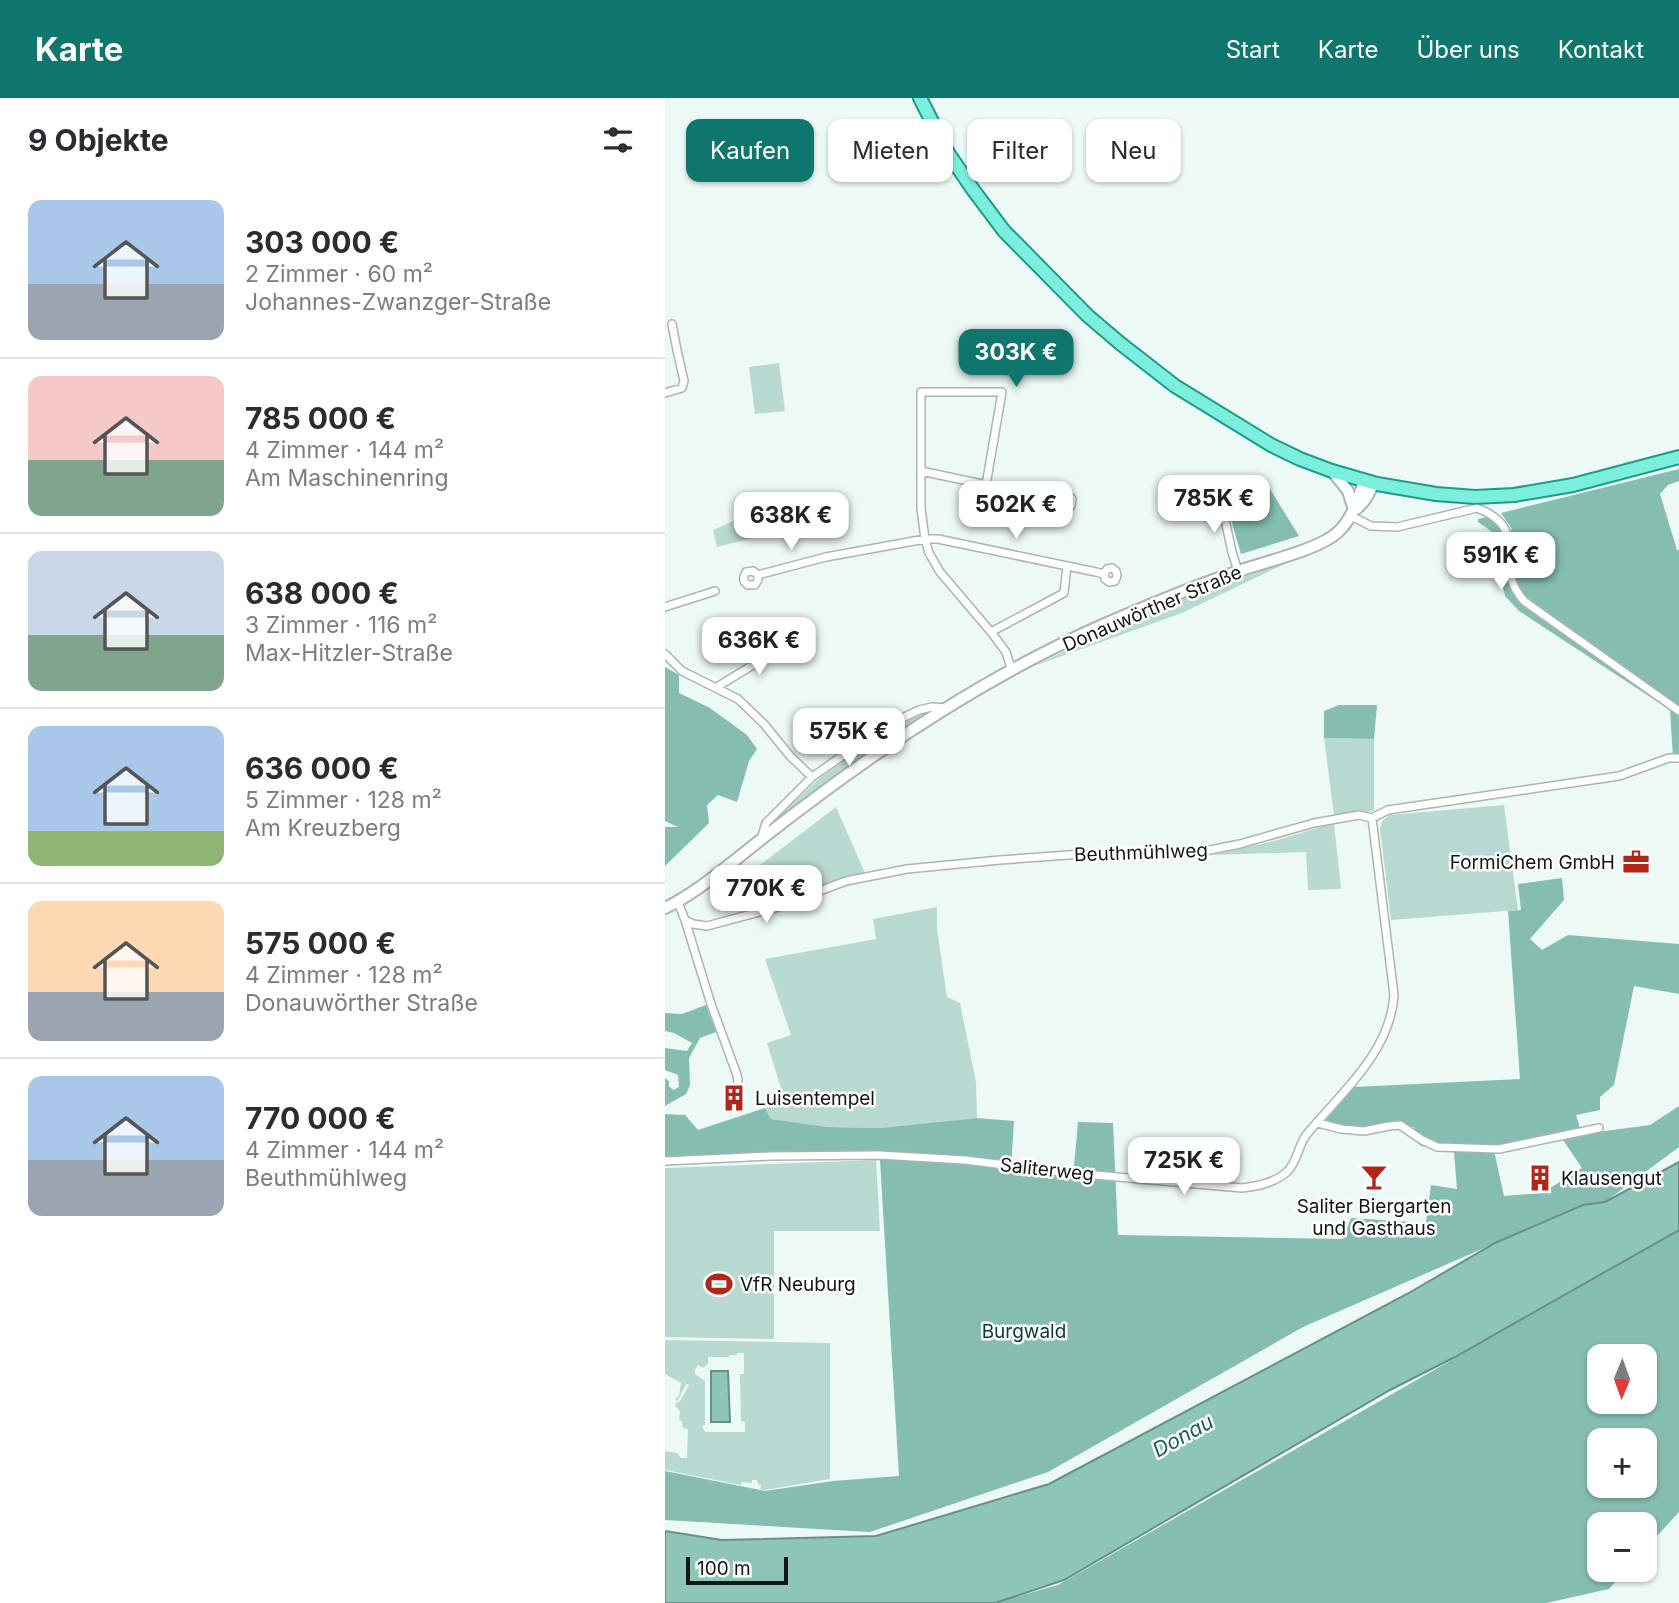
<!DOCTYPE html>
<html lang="de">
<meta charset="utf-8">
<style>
body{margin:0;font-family:Inter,sans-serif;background:#f7f7f7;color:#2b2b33;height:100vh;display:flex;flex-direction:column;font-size:26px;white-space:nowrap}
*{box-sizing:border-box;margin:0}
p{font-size:23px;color:#7c7c81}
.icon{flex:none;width:38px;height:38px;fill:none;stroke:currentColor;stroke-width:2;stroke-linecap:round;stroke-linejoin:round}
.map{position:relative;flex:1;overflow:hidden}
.sheet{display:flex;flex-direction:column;background:#fff;width:665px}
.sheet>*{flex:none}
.banner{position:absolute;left:21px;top:21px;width:665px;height:63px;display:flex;gap:14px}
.needle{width:46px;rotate:181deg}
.controls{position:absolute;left:922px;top:1246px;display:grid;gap:14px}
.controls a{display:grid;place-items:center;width:70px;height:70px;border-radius:14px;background:#fff;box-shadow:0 2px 5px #0004;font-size:35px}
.scale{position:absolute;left:21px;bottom:18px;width:102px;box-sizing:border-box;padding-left:7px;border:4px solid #121615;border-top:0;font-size:19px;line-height:24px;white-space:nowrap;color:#121615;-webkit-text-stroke:5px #fff;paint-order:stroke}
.price{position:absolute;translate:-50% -60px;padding:0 16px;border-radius:14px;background:#fff;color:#222;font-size:23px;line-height:46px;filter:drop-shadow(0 2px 4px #0008)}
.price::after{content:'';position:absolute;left:50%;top:42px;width:21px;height:16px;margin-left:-10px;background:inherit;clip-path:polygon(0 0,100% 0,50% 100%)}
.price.on{background:#0f766e;color:#fff}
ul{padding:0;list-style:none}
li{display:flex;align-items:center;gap:21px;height:175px;padding:0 28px}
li+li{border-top:2px solid #e1e1e2}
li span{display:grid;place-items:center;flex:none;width:196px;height:140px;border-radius:14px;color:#555}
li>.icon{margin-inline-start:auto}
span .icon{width:84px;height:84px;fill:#fffc;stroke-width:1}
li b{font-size:30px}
h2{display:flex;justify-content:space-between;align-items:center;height:84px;padding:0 28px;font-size:30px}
.pill{padding:0 24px;border-radius:14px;background:#fff;box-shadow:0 2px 5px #0004;font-size:24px;line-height:63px}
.pill.on{background:#0f766e;color:#fff}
header{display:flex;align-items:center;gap:42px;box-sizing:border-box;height:98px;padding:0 35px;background:#0f766e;color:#fff}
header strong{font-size:33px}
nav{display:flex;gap:38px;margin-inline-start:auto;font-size:24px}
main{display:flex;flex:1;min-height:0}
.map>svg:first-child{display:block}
</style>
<header>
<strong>Karte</strong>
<nav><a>Start</a><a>Karte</a><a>Über uns</a><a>Kontakt</a></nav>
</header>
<main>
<section class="sheet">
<h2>9 Objekte<svg class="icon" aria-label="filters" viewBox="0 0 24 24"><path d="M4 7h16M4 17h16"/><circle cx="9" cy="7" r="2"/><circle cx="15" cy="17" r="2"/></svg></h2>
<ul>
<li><span style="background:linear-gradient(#a9c7e8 60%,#9aa5b1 0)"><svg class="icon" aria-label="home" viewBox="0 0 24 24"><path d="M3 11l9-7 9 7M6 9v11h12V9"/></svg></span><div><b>303 000 €</b><p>2 Zimmer · 60 m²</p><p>Johannes-Zwanzger-Straße</p></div></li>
<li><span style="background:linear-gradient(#f6c9c9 60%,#7fa58c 0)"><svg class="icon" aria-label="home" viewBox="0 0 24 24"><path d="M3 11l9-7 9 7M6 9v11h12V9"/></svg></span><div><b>785 000 €</b><p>4 Zimmer · 144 m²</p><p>Am Maschinenring</p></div></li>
<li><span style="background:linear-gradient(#c9d6e8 60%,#7fa58c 0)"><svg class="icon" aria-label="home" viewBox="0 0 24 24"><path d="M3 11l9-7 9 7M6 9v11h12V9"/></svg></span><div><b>638 000 €</b><p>3 Zimmer · 116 m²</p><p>Max-Hitzler-Straße</p></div></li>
<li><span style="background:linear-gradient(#a9c7e8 75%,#8fb573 0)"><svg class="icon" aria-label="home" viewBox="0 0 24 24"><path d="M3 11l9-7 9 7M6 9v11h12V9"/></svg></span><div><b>636 000 €</b><p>5 Zimmer · 128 m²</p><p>Am Kreuzberg</p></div></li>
<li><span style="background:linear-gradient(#ffd9b3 65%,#9aa5b1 0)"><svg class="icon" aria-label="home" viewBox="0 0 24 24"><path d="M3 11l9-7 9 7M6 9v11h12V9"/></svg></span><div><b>575 000 €</b><p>4 Zimmer · 128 m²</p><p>Donauwörther Straße</p></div></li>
<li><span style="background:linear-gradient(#a9c7e8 60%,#9aa5b1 0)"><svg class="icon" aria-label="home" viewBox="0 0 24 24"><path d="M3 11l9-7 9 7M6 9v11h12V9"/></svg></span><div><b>770 000 €</b><p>4 Zimmer · 144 m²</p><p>Beuthmühlweg</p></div></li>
</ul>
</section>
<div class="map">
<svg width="1014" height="1505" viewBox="0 0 1014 1505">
<rect width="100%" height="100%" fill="#edf9f6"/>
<!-- green -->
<path fill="#b8d9d1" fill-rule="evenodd" d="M114,265l6,48 -30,3 -6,-47z
M148,400l4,24 -100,25 -4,-17 50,-22z
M626,463l-109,52 -148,53 92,-44 69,-28z
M262,613l2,4 -158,113 -2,-3 51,-47 57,-41z
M659,640l50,1v72l-40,4z
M839,707l14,105 -127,10 -11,-92 3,-8 6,-5z
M171,709l29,66 -98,32 -16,-33z
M669,725l7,66 -33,1 -2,-38 -94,3 62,-14z
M272,809v22l10,68 13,6 16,79 1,36 -97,10 -53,-1 -56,-8 -6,-11 20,-7 -18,-58 24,-8 -26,-76 111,-20 -3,-20z
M211,1062l4,71h-106v108l-109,-2v-169z
M0,1242l165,3v136l-65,11 -5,-1 1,-4 -3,-1 -1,-4h-5v3l-10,-1 -1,3 -76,-15v-19l12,2 4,5h6l1,-29 -5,-1 -1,-7 -3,-1 1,-9 -5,-5 1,-3 4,-2 9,-16 -3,-1 -8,16 -2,1 -1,-2 4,-3 2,-13 -16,-9zM72,1255h7v21h-4l1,47 4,1v10h-40l-3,-6 3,-1v-44l-10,-7v-4l3,-5 5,3 5,-4v-7h21v-2h8z"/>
<!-- forest -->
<path fill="#85bdb1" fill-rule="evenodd" d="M1014,371v12l-11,4 -8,9 17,56h2v207h-6l-3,-47 -151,-99 -14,-15 -5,-22 -2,-38 -20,-14v-3l9,-2 14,10 4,8 7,-6 -11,-16z
M603,388l31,50 -58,18 -8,-27 -5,-30z
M0,569l14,8v18l31,15 37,27 10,14 -8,12 -12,41 -19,-7 -11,10 2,18 -44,43v-39h13l-13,-6z
M674,607h38l-3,34 -50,-1v-27z
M897,780l2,22 -34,39 12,11 26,-15 111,9v50l-45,-8 -20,99 -14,12v13l-24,5 6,19 68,-9 29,-19v41l-74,55 -22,3 -280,122 -255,145 -178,60 -205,-12v-49l100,20 68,-10 66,-5 -19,-316 2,-2v-6l-217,5v-43l20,1 13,15 67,-22 6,11 56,8 53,1 97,-10 37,3 -3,48 62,8 5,-55 35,1 5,112 225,4 8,-21 75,5 5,-38 26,4 -3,-37 -33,-6 -9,-8 3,-10c-25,-12 -29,0 -51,0 -14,0 -28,-3 -41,-5l31,-36 166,-8 -12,-168 13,-1 -3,-26zM894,1036l23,34 -40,25 -38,3 -11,-50z
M41,907l10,27 -16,6 -11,20 1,27 -4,9 -21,12v-28l4,3v5l4,4 6,-3 -1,-12 -13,-5v-22l22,3 5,-8 -18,-10 -9,-2v-18l17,1z
M1014,1132v282l-34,37v-25h-46v46h27l-17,19 -63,14h-552l64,-18zM934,1258h46v46h-46zM934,1342h46v46h-46z"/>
<!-- water -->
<path fill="#8dc5b9" stroke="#689088" stroke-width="2" d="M1014,1064v68l-224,127 -65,33 -326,190 -69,23h-330v-72l57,9 154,-4 173,-52 358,-190 88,-51 88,-38 22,-3z
M46,1273h17l2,51h-19z"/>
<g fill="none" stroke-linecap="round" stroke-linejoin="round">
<!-- street casing -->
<g stroke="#aab5b2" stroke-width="10">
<path id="street" d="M0,295l17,-5 2,-7 -7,-31 -5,-26
M256,373l136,29 1,6 6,3 7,-3 1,-7 -5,-5 -6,1 -4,5
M321,387l16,-93h-81v116l4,31 4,14 11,19 51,60 15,20 6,19
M554,394l13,60 6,19
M686,418l20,10 26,1 80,-19c24,9 32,21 34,46 0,8 -1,15 0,23 2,10 7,17 13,24l155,110
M93,477v5l-3,5h-7c-6,-4 -5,-7 -2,-13l7,-1 5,4 68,-18 99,-18h13l158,33 8,2 1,5 4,3 6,-1 2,-5 -1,-5 -4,-3 -5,1 -3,5
M0,509l50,-16
M326,534l73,-39 3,-27
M0,556l17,17 56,28 26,25 26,32 22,21
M52,589l70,-43
M96,741l5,-16 46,-46 72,-50 35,-17 13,-3 14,1
M13,804l7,18 26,84 26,71 1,5 -1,6
M20,822l8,4 14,2 71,-19 68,-26 61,-12 93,-9 82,-6h87l36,-3 35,-7 74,-21 45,-8 13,3 16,-8 231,-34 50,-18h10
M653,1025l23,6 23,2 25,-5 11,-1 22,15 15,7 62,2 100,-21
M0,1063l105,-5 109,-1 86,5 96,12 181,16c16,-2 32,-5 45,-16 11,-11 11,-27 20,-38 34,-41 83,-81 87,-139l-22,-177"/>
</g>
<!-- secondary casing -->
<g stroke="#aab5b2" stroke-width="14">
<path id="secondary" d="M667,373l16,20 6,19
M691,411c9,-7 14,-16 17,-26
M0,810c27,-13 50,-32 74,-51 26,-21 52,-41 79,-61 87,-65 181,-125 280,-169 46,-20 91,-39 138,-55 27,-10 83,-22 102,-40 15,-14 20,-33 26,-51"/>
</g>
<!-- primary casing -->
<g stroke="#1d9b89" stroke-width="16">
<path id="primary" d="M255,0l28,55 26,38 30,40 84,85 33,28 54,42 96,59 29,14 32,12 45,13 59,10 39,3 39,-2 59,-10 106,-28"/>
</g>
<!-- street -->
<use href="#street" stroke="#fff" stroke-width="7"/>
<!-- secondary -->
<use href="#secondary" stroke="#fff" stroke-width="10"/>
<!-- primary -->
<use href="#primary" stroke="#7beede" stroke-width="12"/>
</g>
<!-- icons -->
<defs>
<g id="office-bare" transform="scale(2.1)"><path d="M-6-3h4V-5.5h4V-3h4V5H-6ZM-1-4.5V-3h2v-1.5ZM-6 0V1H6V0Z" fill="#b32516" stroke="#fff" stroke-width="2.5" paint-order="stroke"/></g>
<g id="building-bare" transform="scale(2.1)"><path d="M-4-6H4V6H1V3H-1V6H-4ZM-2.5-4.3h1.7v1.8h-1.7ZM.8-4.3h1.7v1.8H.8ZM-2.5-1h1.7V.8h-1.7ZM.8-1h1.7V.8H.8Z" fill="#b32516" stroke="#fff" stroke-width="2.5" paint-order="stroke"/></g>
<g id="bar-bare" transform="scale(2.1)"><path d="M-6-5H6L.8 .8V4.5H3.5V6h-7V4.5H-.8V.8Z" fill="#b32516" stroke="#fff" stroke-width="2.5" paint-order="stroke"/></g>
<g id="stadium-bare" transform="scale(2.1)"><path d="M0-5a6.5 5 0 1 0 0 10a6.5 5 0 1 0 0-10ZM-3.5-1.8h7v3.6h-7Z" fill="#b32516" stroke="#fff" stroke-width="2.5" paint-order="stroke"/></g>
</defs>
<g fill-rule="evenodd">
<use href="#office-bare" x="971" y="764"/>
<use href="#building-bare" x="69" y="1000"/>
<use href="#bar-bare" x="709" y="1079"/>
<use href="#building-bare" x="875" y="1080"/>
<use href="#stadium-bare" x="54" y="1186"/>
</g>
<g text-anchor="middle" stroke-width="5" stroke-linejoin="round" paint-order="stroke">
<!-- street labels -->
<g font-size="19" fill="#121615" stroke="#fff">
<text transform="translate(487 510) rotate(-23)" y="7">Donauwörther Straße</text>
<text transform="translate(476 754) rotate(-2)" y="7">Beuthmühlweg</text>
<text transform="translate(382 1071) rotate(6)" y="7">Saliterweg</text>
</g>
<!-- poi labels -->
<g font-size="19" fill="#121615" stroke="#fff" text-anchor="start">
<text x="950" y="771" text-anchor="end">FormiChem GmbH</text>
<text x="90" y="1007">Luisentempel</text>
<text x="896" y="1087">Klausengut</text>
<text x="709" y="1115" text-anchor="middle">Saliter Biergarten<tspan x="709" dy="22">und Gasthaus</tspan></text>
<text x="75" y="1193">VfR Neuburg</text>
</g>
<!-- park labels -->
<g font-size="19" fill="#073c34" stroke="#fff">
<text x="359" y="1240">Burgwald</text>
</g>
<!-- water labels -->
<g font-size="21" font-style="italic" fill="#186156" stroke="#fff">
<text transform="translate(518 1338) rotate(-29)" y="7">Donau</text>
</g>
</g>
</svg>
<div class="controls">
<a><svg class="needle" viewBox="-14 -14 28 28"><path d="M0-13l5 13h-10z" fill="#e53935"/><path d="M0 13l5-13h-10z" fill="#7c7c81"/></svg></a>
<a>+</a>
<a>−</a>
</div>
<div class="scale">100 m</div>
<b class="price on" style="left:351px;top:291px">303K €</b>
<b class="price" style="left:549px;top:437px">785K €</b>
<b class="price" style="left:351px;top:443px">502K €</b>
<b class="price" style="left:126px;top:454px">638K €</b>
<b class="price" style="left:836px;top:494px">591K €</b>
<b class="price" style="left:94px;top:579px">636K €</b>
<b class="price" style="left:184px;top:670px">575K €</b>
<b class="price" style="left:101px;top:827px">770K €</b>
<b class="price" style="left:519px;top:1099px">725K €</b>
<div class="banner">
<a class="pill on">Kaufen</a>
<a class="pill">Mieten</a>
<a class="pill">Filter</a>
<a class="pill">Neu</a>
</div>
</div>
</main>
